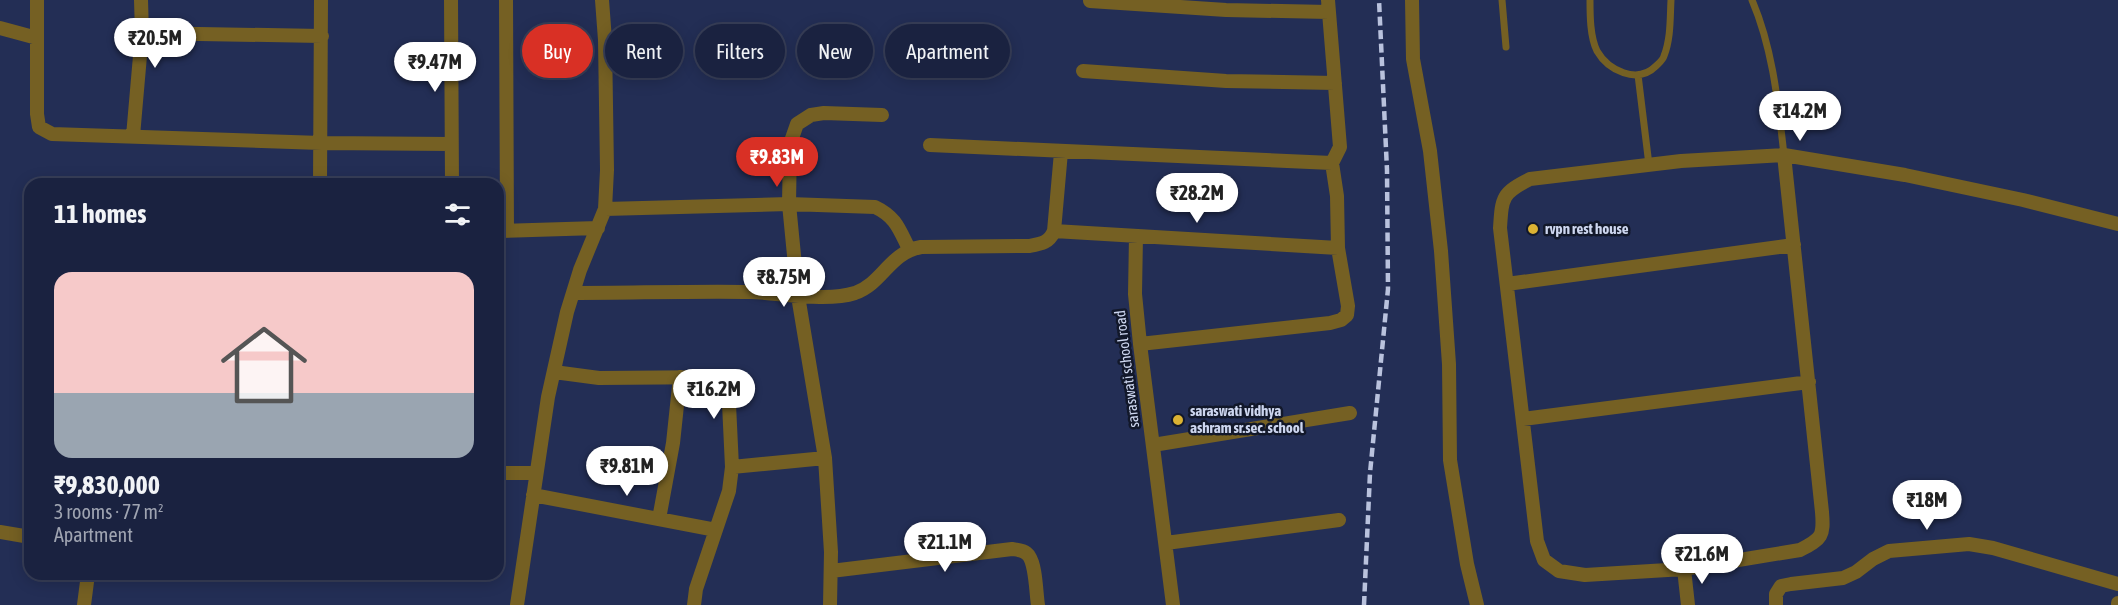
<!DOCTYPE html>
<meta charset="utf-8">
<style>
body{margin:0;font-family:"Asap Condensed",sans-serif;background:#232a47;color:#f1f3f6;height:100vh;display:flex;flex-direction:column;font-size:22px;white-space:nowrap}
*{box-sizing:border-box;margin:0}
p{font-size:20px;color:#9fa4b1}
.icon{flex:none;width:33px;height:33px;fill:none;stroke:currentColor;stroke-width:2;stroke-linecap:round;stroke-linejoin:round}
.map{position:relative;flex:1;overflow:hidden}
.side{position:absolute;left:24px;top:178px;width:480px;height:402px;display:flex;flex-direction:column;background:#1a2240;border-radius:18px;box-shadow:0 3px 15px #0003,0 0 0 2px #383f59}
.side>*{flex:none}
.hud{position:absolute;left:522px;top:24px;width:570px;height:54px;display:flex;gap:12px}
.price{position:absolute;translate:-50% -51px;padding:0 14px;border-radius:21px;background:#fff;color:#222;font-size:20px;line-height:39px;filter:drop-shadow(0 2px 3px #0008)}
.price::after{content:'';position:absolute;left:50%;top:36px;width:18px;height:14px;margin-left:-9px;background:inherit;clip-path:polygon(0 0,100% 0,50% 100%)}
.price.on{background:#d93025;color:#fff}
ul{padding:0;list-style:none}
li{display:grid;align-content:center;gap:12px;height:318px;padding:0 30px}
li span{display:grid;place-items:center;height:186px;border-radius:18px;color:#555}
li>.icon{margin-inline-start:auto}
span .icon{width:108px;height:108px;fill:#fffc;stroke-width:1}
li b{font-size:26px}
h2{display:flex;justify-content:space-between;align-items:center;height:72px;padding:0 30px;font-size:26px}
.chip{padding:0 21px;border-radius:27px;background:#1a2240;box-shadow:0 3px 15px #0003,0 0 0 2px #383f59;font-size:21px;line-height:54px}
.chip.on{background:#d93025;color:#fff}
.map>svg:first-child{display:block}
</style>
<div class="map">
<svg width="2118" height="605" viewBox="0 0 2118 605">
<rect width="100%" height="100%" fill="#232e55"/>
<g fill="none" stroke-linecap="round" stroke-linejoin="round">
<!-- lane -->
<path stroke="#756023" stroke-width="7" d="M1502,0l4,47
M1590,0c0,15 0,37 7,51 11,19 40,34 59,15 3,-3 7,-6 8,-10 7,-18 6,-38 7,-56
M1752,0c21,49 26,103 32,155
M1638,75l11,90"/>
<!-- street -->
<path stroke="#756023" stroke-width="14" d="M37,0v114l2,13 13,7 269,9 130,1
M451,0l1,184
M506,0l1,231
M1412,0l1,59 17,92 11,100 8,113 1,96 17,104 10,41
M1090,1l136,9 103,2
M0,28l37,10
M142,33l180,3
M1083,71l143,10 109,2
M133,136l9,-103 -1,-33
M930,145l402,18 8,-16 -12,-147
M1784,155l38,357c2,24 0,27 -22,38l-116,19 -99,6 -26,-4 -15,-11 -7,-19 -37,-313c2,-31 2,-35 30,-49l151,-18 103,-6 121,20 118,25 95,24
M320,184l1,-184
M605,209l184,-5 86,3c21,10 24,22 34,42
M500,231l98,-3
M1054,231l284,17
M1136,236l-1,58 5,50 33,261
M1507,284l287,-39
M573,293c59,0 119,-2 178,-1 30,1 76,10 104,1 28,-10 34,-40 66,-46l108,-1c12,-2 20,-3 25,-15l7,-79
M1140,344l190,-21 11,-3 6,-5 1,-9 -10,-58 -1,-52 -5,-33
M554,372l45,6 125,-1 4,6 4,84 -3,24 -33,98 -2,16
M1523,419l286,-37
M1153,445l197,-32
M732,467l93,-9
M498,473h38
M533,495l183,35
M659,519l14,-76 7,-66
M0,532l30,5
M1166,543l173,-23
M1684,569l4,36
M831,571l181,-22c6,1 13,1 17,7 7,10 7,37 9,49
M84,605l4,-31
M517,605l31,-208 19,-85 13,-42 25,-61 2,-39 -2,-130 -3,-40
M830,605l1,-53 -6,-94 -27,-162 -9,-92 1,-60 7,-20 14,-9 13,-2 58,2
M1776,605v-11l5,-8 10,-2 52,-6 13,-6 17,-13 16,-8 80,-7 24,4 125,36
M2118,605v-2"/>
<!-- rail -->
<path stroke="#b9c2dd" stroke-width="4.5" stroke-dasharray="9 4.5" stroke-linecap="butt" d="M1364,605l6,-132 18,-184 -1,-119 -8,-170"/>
</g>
<!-- markers -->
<g fill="#dbb233" stroke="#12182a" stroke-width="2">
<circle cx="1533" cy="229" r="6"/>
<circle cx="1178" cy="420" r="6"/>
</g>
<g text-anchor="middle" stroke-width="5" stroke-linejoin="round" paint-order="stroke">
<!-- poi labels -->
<g font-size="15" font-weight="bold" fill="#cdd6ef" stroke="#12182a" text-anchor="start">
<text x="1545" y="234">rvpn rest house</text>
<text x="1190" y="416">saraswati vidhya<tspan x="1190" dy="17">ashram sr.sec. school</tspan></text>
</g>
<!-- street labels -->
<g font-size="15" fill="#cdd6ef" stroke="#12182a">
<text transform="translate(1127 369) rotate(-97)" y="5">saraswati school road</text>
</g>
</g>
</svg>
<b class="price" style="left:155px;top:69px">₹20.5M</b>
<b class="price" style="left:435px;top:93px">₹9.47M</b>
<b class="price" style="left:1800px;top:142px">₹14.2M</b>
<b class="price on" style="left:777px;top:188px">₹9.83M</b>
<b class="price" style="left:1197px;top:224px">₹28.2M</b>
<b class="price" style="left:784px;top:308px">₹8.75M</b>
<b class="price" style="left:714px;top:420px">₹16.2M</b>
<b class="price" style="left:627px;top:497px">₹9.81M</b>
<b class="price" style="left:1927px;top:531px">₹18M</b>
<b class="price" style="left:945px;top:573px">₹21.1M</b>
<b class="price" style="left:1702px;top:585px">₹21.6M</b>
<div class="hud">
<a class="chip on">Buy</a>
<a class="chip">Rent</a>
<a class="chip">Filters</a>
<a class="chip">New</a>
<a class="chip">Apartment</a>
</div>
<section class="side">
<h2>11 homes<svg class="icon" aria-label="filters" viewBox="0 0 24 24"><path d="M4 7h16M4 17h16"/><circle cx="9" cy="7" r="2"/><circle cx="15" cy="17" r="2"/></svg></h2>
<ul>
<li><span style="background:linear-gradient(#f6c9c9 65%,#9aa5b1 0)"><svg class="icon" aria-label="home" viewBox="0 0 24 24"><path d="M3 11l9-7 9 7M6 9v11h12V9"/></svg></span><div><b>₹9,830,000</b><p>3 rooms · 77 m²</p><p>Apartment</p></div></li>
</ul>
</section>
</div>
